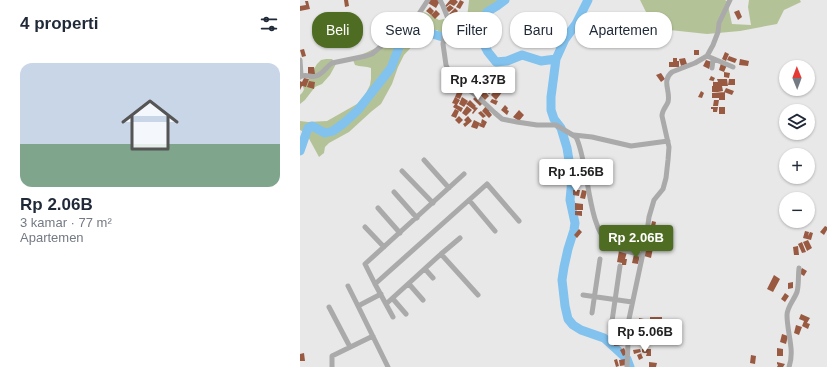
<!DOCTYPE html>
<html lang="id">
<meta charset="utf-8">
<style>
body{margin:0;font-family:Helvetica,sans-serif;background:#f6f6f7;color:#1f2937;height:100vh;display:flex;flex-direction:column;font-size:15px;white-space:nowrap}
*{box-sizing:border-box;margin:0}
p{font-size:13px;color:#747a83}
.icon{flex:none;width:22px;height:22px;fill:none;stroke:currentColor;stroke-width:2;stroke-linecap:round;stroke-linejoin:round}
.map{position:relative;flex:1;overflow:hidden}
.details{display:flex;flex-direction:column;background:#fff;width:300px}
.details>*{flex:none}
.top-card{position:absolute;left:12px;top:12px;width:380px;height:36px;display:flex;gap:8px}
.needle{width:26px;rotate:359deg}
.buttons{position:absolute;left:479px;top:60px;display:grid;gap:8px}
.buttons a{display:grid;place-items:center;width:36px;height:36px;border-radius:50%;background:#fff;box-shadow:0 1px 3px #0004;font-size:20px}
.price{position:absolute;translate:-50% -34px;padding:0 9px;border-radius:4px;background:#fff;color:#222;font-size:13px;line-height:26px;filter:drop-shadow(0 1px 2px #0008)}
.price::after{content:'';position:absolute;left:50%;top:24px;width:12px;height:9px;margin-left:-6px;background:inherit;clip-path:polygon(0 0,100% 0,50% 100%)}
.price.selected{background:#4e6c22;color:#fff}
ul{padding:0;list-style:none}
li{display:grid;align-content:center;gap:8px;height:212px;padding:0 20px}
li+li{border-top:1px solid #e0e1e3}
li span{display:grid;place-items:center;height:124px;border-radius:12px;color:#555}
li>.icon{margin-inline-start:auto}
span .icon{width:72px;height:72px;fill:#fffc;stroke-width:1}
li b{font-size:17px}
h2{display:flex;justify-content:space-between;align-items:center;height:48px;padding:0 20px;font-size:17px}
.chip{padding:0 14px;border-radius:16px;background:#fff;box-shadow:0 1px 3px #0004;font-size:14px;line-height:36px}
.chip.selected{background:#4e6c22;color:#fff}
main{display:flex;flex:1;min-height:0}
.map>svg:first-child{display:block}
</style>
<main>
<section class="details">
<h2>4 properti<svg class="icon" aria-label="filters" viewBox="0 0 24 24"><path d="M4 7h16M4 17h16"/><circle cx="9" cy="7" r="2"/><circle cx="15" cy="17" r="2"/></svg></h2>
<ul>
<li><span style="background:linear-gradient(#c9d6e8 65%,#7fa58c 0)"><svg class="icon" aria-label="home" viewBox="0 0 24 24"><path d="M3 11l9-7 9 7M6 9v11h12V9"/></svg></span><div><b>Rp 2.06B</b><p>3 kamar · 77 m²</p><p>Apartemen</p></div></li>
</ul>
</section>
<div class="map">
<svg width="527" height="367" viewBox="0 0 527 367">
<rect width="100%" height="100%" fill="#e8e8e9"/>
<!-- green -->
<path fill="#b4c397" d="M169,0h32c-13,9 -27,14 -21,33l-1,3v7l-4,5c-11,0 -20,-3 -31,-5l4,-5c-5,-2 -8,-6 -11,-8l-6,2h-14l3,6 -16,17 -6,12 -6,17 -11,20 -9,7 -23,21 -20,11 -4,4 -1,6 -5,4 -13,-24 -6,-3v-9l8,1 19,-1 30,-17 5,-4 3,-5 5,-10 1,-6v-11c-5,-2 -11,-1 -16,-3l-2,-5c9,-7 19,-9 28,-15 15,-10 27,-23 43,-33 6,2 9,5 15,8l5,-1 6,2 2,6 5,4 5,-1c5,-10 6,-19 7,-30z
M340,0h85l2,1 5,23 19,1 -3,-18 1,-7h51l1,2 -17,8 -7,14 -37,7 -33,3 -56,-6 -5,-16z
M26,59h6l4,5 -6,11 -8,9 -7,3 -10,13 -5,4v-9c3,-3 5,-5 3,-8l5,-6 3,-7 6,-10 4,-4z"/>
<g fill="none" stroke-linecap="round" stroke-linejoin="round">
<!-- river -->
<path stroke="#81c2ee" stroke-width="9" d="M288,0l-12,24 -11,15 -9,20 -5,38v13l3,9 7,9 6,20 5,31 -2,21 5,23 -1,7 -6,19 -4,18 -2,13 3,26 3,13 5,6 8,5 23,8 23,21 3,8
M152,39c6,1 12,2 17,1 4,-1 6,-3 10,-4l2,3 7,13 8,10 11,-1 15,-6 19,6 15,-2
M185,43v-3l-2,-6v-6l1,-8 3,-8 10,-6 8,-6
M0,151l8,-23 4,-2 13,7 8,-2 11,-8 14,-13 33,-42 8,-21 3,-7 15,-8h9l20,6"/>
</g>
<!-- building -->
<path fill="#995a41" d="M44,0h4l1,6 -4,1z
M130,0h9l1,1 -4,7 -8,-5z
M150,0h6l2,2 -4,4 -4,-2 -4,3 -1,-1z
M160,0l4,2 -4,7 -4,-2 3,-5 2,2 -2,-2z
M5,1h3l2,8 -10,2v-5l6,-1z
M150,5l4,3 -5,4 -4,-3z
M130,7l4,4 -3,4 -5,-4z
M155,8l3,3 -6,6 -3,-3z
M136,10l4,4 -5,5 -4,-4z
M439,10l3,7 -4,3 -4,-8z
M159,17l2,5 -8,2 -1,-4z
M4,49l2,7 -4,1 -2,-7z
M394,50h5v5h-5z
M425,52l4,2 -3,7 -4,-2z
M429,56l8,3 -2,4 -8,-3z
M373,58h4v3h2v6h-10v-5h4z
M385,58l2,6 -6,2 -2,-7z
M440,59l9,2 -1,5 -9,-1z
M406,60l6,2 -3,7 -6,-3z
M421,63l6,2 -3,7 -5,-2z
M8,67h6l1,7h-7z
M424,72l6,1 -1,5 -5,-1z
M361,73l4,6 -4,3 -5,-7z
M411,76l4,2 -2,4h5l-1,-3h10l1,7h-6l1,5 -5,1v-6v6h-6v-6h1v-5l-4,-1z
M4,78l5,1 -3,8 -4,-1 -2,4v-9l2,1z
M199,78l3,2 -4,6 -3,-2z
M429,79h6v6h-7z
M9,81l6,1 -1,7 -7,-2z
M173,81l5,3 -3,5 -5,-3z
M180,86l9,10 -4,4 -10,-10z
M188,87l5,4 -4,3 -4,-4z
M197,88l2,3 2,-2 2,2 -7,9 -5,-5z
M426,88l8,3 -2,4 -8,-3z
M158,90l5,2 -3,7 -5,-2z
M401,91l3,2 -2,5 -4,-1z
M425,92v8h-6v-2h-7v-5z
M176,96l7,7 -3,3 -7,-7z
M155,97l5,3 -3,5 6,3 -2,4 -8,-5 2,-3 -3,-1z
M162,97l6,4 -4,6 -5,-3z
M192,99l6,2 -2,4 -6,-3z
M170,100l6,6 -1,1 3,1 -5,6 -1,-1 2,-3 -8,-6z
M414,100h5l-1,6h-5z
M205,105l3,3 -1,2 2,1 -2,4 -6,-5z
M167,106l5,4 -6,6 -4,-3z
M186,106l4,4 -1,1 3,4 -3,3 -7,-7z
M411,107h7l-1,5h-4v-3h-2z
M419,107h6v7h-6z
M155,109l4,2 -3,7 -5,-2z
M219,110l5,5 -5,6 -6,-4z
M181,111l5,5 -3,2 -5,-5z
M159,116l4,4 -4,4 -4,-4z
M168,116l4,5 -7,6 -2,-3 3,-2 -2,-2z
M182,119l5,3 -3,6 -5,-2 1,-3 3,1 -2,-1z
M174,120l6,3 -3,6 -6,-2z
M273,190h7l-1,6 -6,-1z
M282,190l5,1 -2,8 -5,-1z
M275,203l8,1v6h-8z
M275,211h7v5l-7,-1z
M352,221l4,1 -3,14 -4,-1z
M525,226l2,1v3l-3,5 -4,-3z
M279,229l3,3 -5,6 -3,-3z
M505,231l4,1 -1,4 2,-4 3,1 -2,7 -8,-2z
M321,236l8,4 -1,3 -8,-4z
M508,240l4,8 -5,3 -4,-9z
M322,241l6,3v-2l4,2 -2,6 -10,-5z
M502,242l4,10 -4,1 -4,-9z
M333,244l7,2 -2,8 -7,-2z
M346,246l7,2 -2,10 -7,-2z
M498,246l1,9h-5l-1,-8z
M319,251l8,1 -2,7h2l-1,6h-4v-2l-5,-1z
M334,254l6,1 -2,9 -6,-1z
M502,268l5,3 -3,5 -5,-3z
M474,275l6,4 -7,13 -6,-3z
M493,282v6l-5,1v-6z
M485,293l4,3 -4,6 -4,-3z
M501,314l9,4 -3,5 3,1 -2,5 -6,-3 2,-5 -5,-2z
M350,317h12v7h-12v1h-3v-5h3z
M339,318l5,1 -1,8 -7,-1 1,-7h2z
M496,325l6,2 -3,8 -5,-2z
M316,332l3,3 -4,4 -3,-4z
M482,334l6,2 -2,8 -6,-2z
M321,340h4v5l-11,1v-3h7z
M324,348l3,6 -4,2 -3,-6z
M477,348l6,1v7h-6z
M340,349l1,3 -7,2 -1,-4z
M342,349h9v7h-5l1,-3h-6l2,5 -4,2 -2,-5 7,-3h-2z
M4,353l1,8h-5v-7z
M451,355l5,1 -1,8 -5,-1z
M317,359l2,7 -3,1 -2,-7z
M325,359l1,6 -6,1 -1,-6z
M349,362l8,1 -1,4h-7z
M477,362l8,2 -2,3h-6l1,-2 -1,-1z"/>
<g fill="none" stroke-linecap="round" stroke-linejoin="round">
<!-- street -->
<path stroke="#abaaaa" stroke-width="5" d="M140,0l3,6 6,15 -1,7 -4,7 -1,9 3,21 2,4 4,6 13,12 12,9 18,17 7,6 15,3 20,3h19l20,12c13,26 11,91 34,108 9,6 22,7 32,10
M407,56l26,11
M0,60l1,15
M412,68l1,-9
M0,77c6,-4 10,1 16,-1 7,-2 10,-9 16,-13l34,-7 6,-2 20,-17 17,-8 19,-29
M274,135l18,2 39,9 37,-5
M124,160l25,28
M102,171l31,32
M94,192l23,26
M169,200l26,31
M78,208l22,25
M65,227l19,20
M141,254l19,-16
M125,269l8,9
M75,284l-10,-20 99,-90
M109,284l14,16
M48,286l10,20
M81,294l-23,12 30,61
M283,295l49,7
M93,299l13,15
M86,304l55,-50 37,41
M29,307l21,40
M292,313l8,-54
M93,317l-18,-33 112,-100 32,37
M312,321l8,-55
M32,367v-11l41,-20
M327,367l2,-48 17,-80 3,-22 5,-17 9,-11 3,-11 2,-18 1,-13 -7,-31c0,-6 4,-9 6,-14 3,-11 -7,-21 4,-30l23,-9 12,-7 6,-11 5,-13 1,-9 11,-23
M489,367c6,-17 -2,-34 -2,-52 0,-8 7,-15 10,-23 2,-7 1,-16 2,-24"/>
</g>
</svg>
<div class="buttons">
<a><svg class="needle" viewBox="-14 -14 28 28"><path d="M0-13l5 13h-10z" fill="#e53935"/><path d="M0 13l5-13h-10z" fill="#747a83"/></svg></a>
<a><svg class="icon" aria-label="layers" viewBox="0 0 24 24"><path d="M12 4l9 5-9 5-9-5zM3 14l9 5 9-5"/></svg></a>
<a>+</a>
<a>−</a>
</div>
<b class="price" style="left:178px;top:101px">Rp 4.37B</b>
<b class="price" style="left:276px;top:193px">Rp 1.56B</b>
<b class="price selected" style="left:336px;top:259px">Rp 2.06B</b>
<b class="price" style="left:345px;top:353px">Rp 5.06B</b>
<div class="top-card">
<a class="chip selected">Beli</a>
<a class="chip">Sewa</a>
<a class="chip">Filter</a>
<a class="chip">Baru</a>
<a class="chip">Apartemen</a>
</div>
</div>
</main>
